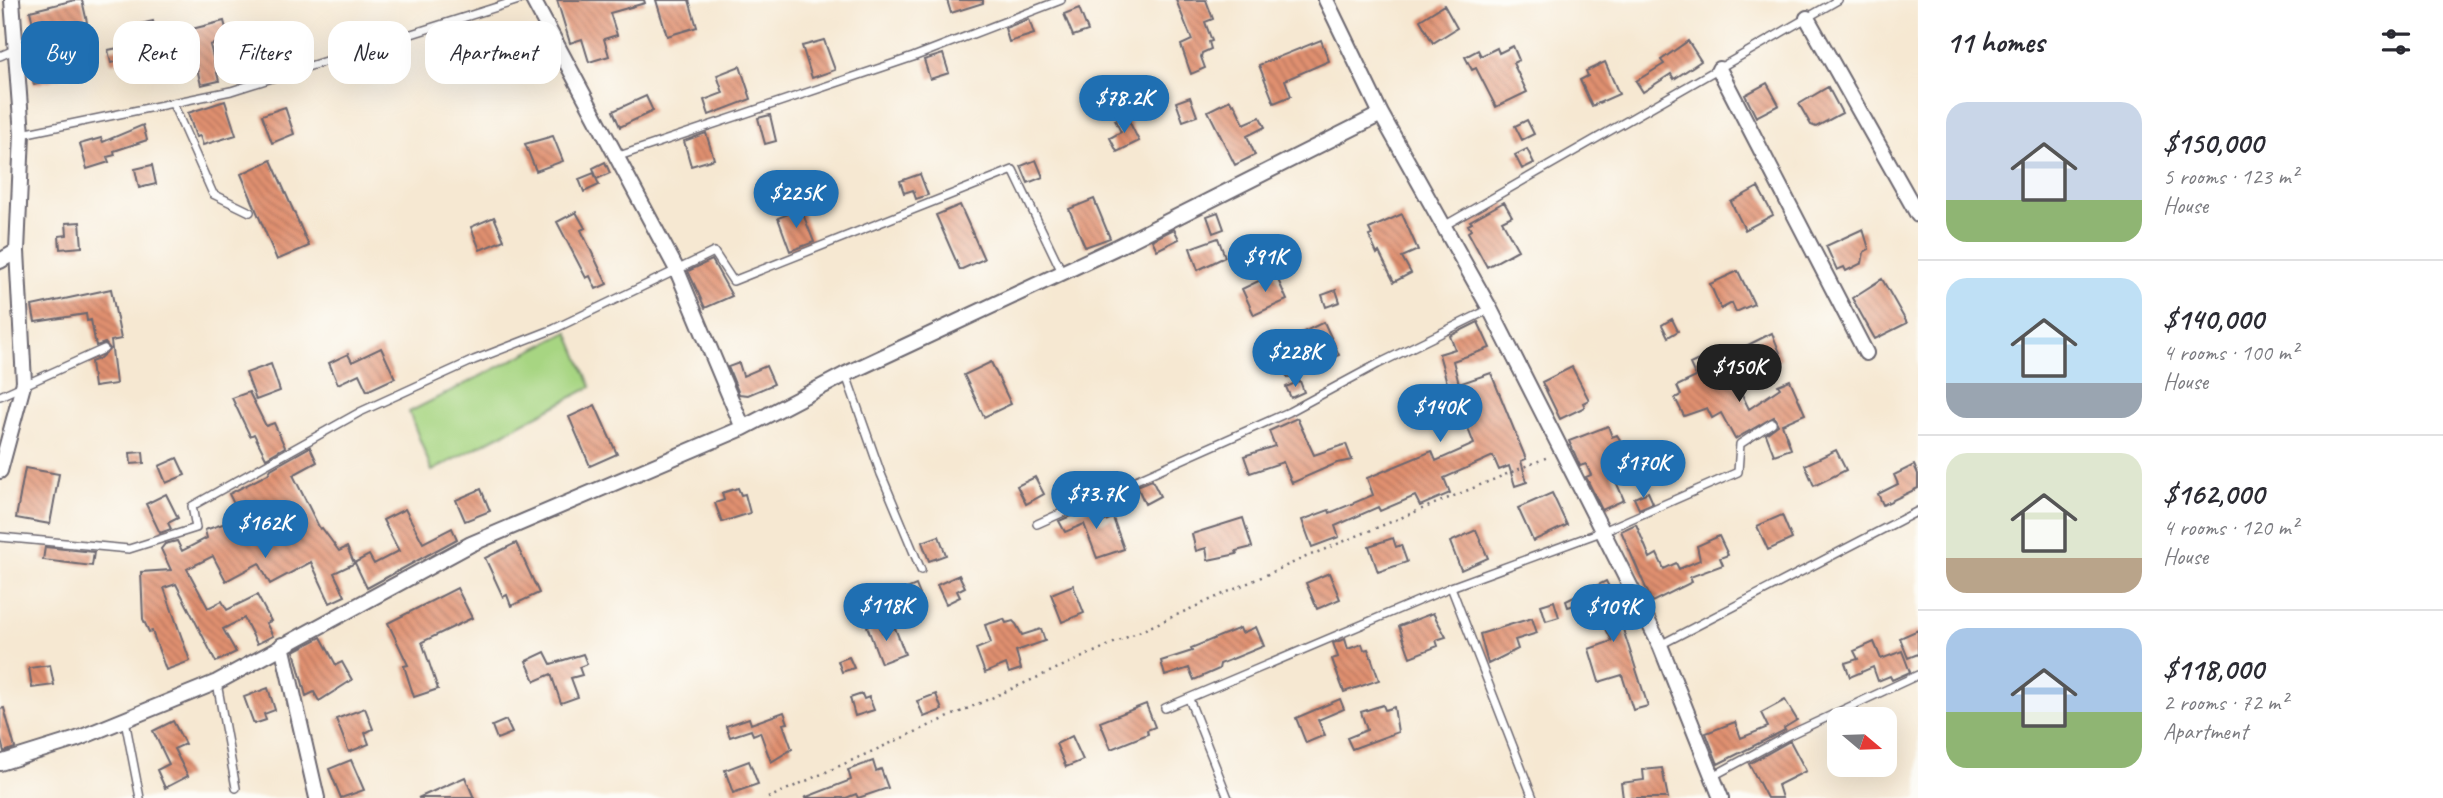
<!DOCTYPE html>
<meta charset="utf-8">
<style>
body{margin:0;font-family:Caveat,sans-serif;background:#f2f2f3;color:#2b2b33;height:100vh;display:flex;flex-direction:column;font-size:26px;white-space:nowrap}
*{box-sizing:border-box;margin:0}
p{font-size:23px;color:#7c7c81}
.icon{flex:none;width:38px;height:38px;fill:none;stroke:currentColor;stroke-width:2;stroke-linecap:round;stroke-linejoin:round}
.map{position:relative;flex:1;overflow:hidden}
.side{display:flex;flex-direction:column;background:#fff;width:525px}
.side>*{flex:none}
.hud{position:absolute;left:21px;top:21px;width:665px;height:63px;display:flex;gap:14px}
.needle{width:46px;rotate:109deg}
.buttons{position:absolute;left:1827px;top:707px;display:grid;gap:14px}
.buttons a{display:grid;place-items:center;width:70px;height:70px;border-radius:14px;background:#fff;box-shadow:0 7px 28px #0002;font-size:35px}
.price{position:absolute;translate:-50% -60px;padding:0 16px;border-radius:24px;background:#1f6fb2;color:#fff;font-size:23px;line-height:46px;filter:drop-shadow(0 2px 4px #0008)}
.price::after{content:'';position:absolute;left:50%;top:42px;width:21px;height:16px;margin-left:-10px;background:inherit;clip-path:polygon(0 0,100% 0,50% 100%)}
.price.selected{background:#222;color:#fff}
ul{padding:0;list-style:none}
li{display:flex;align-items:center;gap:21px;height:175px;padding:0 28px}
li+li{border-top:2px solid #e1e1e2}
li span{display:grid;place-items:center;flex:none;width:196px;height:140px;border-radius:21px;color:#555}
li>.icon{margin-inline-start:auto}
span .icon{width:84px;height:84px;fill:#fffc;stroke-width:1}
li b{font-size:30px}
h2{display:flex;justify-content:space-between;align-items:center;height:84px;padding:0 28px;font-size:30px}
.tag{padding:0 24px;border-radius:21px;background:#fff;box-shadow:0 7px 28px #0002;font-size:24px;line-height:63px}
.tag.selected{background:#1f6fb2;color:#fff}
main{display:flex;flex:1;min-height:0}
.map>svg:first-child{display:block}
</style>
<main>
<div class="map">
<svg width="1918" height="798" viewBox="0 0 1918 798">
<defs>
<pattern id="building-back-hatch" width="6" height="6" patternUnits="userSpaceOnUse" patternTransform="scale(1.75)"><rect width="6" height="6" fill="#e09070"/><path d="M-1 5l2 2M0 0l6 6M5-1l2 2" fill="none" stroke="#b5755d"/></pattern>
</defs>
<rect width="100%" height="100%" fill="#fdfcf7"/>
<filter id="ink" filterUnits="userSpaceOnUse"><feTurbulence type="fractalNoise" baseFrequency=".0143" numOctaves="2"/><feDisplacementMap in="SourceGraphic" scale="14" xChannelSelector="R" yChannelSelector="G"/><feConvolveMatrix kernelMatrix="1 2 1 2 8 2 1 2 1" color-interpolation-filters="sRGB"/></filter>
<filter id="wash" filterUnits="userSpaceOnUse"><feTurbulence type="fractalNoise" baseFrequency=".00686" numOctaves="4" result="noise"/><feDisplacementMap in="SourceGraphic" scale="28" xChannelSelector="R" yChannelSelector="G"/><feGaussianBlur stdDeviation="1.57" result="paint"/><feColorMatrix in="noise" values="0 0 0 0 0 0 0 0 0 0 0 0 0 0 0 0 0 1.4 0 .05"/><feComposite in="paint" operator="in"/></filter>
<g filter="url(#wash)">
<rect width="100%" height="100%" fill="#f6e8d2"/>
<!-- green -->
<path fill="#a7d582" stroke="#647c5e" stroke-width="2" d="M568,332l23,55 -159,84 -23,-59z"/>
<g id="blocks">
<!-- building -->
<path fill="url(#building-back-hatch)" d="M75,0h7l5,22 -37,13 11,43 -27,7 -8,-33 13,-3 -9,-38z
M557,0h87l1,3 -35,10 7,22 -13,4 5,17 -20,6 -7,-23 -12,4z
M656,0h33l8,27 -30,9z
M947,0h36v3l-32,10z
M1176,0h30l7,19 -8,3 7,19 -3,1 2,7 -9,4 -1,4 4,11 -14,6 -10,-29 11,-5z
M1444,5l13,23 -24,15 -13,-23z
M1079,8l9,23 -15,5 -9,-22z
M1029,19l5,15 -25,8 -4,-14z
M153,21l6,25 -28,7 -6,-25z
M224,21l5,19 -19,5 9,36 -18,4 -6,-25 -36,9 -4,-17 36,-9 -3,-13z
M824,40l11,30 -23,8 -10,-32z
M1321,40l8,21 -44,19 6,16 -17,7 -15,-38z
M1688,41l13,20 -27,18 -3,-5 -28,18 -7,-11 28,-17 -3,-4z
M255,46l5,18 -21,4 -4,-17z
M1513,46l6,14 -6,3 14,29 -31,15 -20,-39 -4,2 -7,-13 13,-7 3,6 16,-8 2,5z
M123,47l3,12 -15,4 -3,-13z
M943,54l6,19 -19,6 -6,-19z
M1605,62l14,32 -27,12 -12,-26 8,-4 -2,-5z
M740,66l11,33 -42,16 -5,-15 19,-7 -6,-18z
M1767,83l12,22 -23,12 -11,-22z
M1828,87l14,26 -26,14 -5,-2 -12,-21z
M646,96l7,15 -33,16 -7,-16z
M1190,97l7,19 -14,5 -7,-19z
M1230,100l2,4 2,-1 10,21 16,-7 5,10 -18,9 8,19 -20,10 -27,-54z
M225,101l11,34 -33,10 -3,-9 -4,1 -8,-24z
M285,107l9,27 -22,9 -10,-28z
M770,115l6,26 -11,3 -7,-26z
M1126,115l13,26 -22,11 -7,-14 11,-6 -6,-12z
M1527,120l7,14 -12,6 -7,-14z
M143,125l4,15 -33,11 1,4 -8,2 2,5 -22,7 -7,-25 21,-6 2,4z
M706,133l8,26 -23,7 -7,-25z
M553,136l10,25 -27,10 -11,-27z
M1527,149l7,14 -12,6 -7,-14z
M271,160l38,86 -32,14 -36,-86z
M1036,160l7,17 -15,6 -7,-17z
M605,162l5,11 -13,6 -4,-11z
M152,165l4,19 -17,4 -4,-19z
M594,173l5,12 -15,7 -5,-13z
M920,174l8,21 -12,4 -3,-9 -9,3 -4,-12z
M1758,187l15,28 -28,15 -14,-28z
M1094,199l16,39 -25,9 -16,-38z
M1504,202l8,14 -10,5 16,29 -31,17 -19,-35 3,-2 -3,-5 4,-2 -2,-2z
M960,205l24,54 -24,11 -24,-55z
M801,209l13,33 -24,9 -12,-33z
M576,212l9,16 -4,2 26,54 -11,5 -6,-13 -4,2 -29,-56z
M1218,212l6,17 -11,4 -6,-17z
M1402,214l16,36 -16,7 9,16 -17,9 -15,-30 -2,2 -8,-18 3,-1 -3,-6z
M494,217l10,23 -24,10 -9,-23z
M80,222l2,25 -22,2 -1,-13 8,-1 -1,-12z
M1174,229l5,10 -22,11 -5,-10z
M1863,229l6,20 -5,3 -2,11 -16,8 -2,-4 -7,3 -11,-24z
M1218,238l7,19 -27,13 -8,-22z
M712,260l20,36 -27,12 -17,-37z
M1738,271l16,33 -18,8 -4,-9 -11,6 -11,-25z
M1275,273l12,27 -33,15 -12,-26z
M1882,279l25,44 -32,16 -23,-41z
M111,289l10,50 -10,2 5,43 -22,3 -3,-25 8,-3 11,-10 -5,-6 -9,3 -5,-26 -4,1 -1,-7 -51,8 -3,-16z
M1336,290l4,12 -14,5 -4,-12z
M1672,319l6,12 -10,6 -6,-12z
M1324,322l15,33 -51,23 -18,-30z
M1478,322l12,26 -37,13 6,23 32,-11 35,86 -5,2 6,21 -12,4 -6,-20 -10,4 -6,-14 -49,22 6,15 -30,13 -5,-10 -35,15 -2,-4 -43,19 4,11 -27,10 -10,-27 27,-10 1,3 43,-18 -6,-17 65,-27 4,10 38,-17 -15,-38 -40,20 -8,-17 38,-19 -10,-36 16,-5 -5,-13z
M1772,333l10,25 -24,12 -12,-24z
M381,348l14,30 -28,13 -8,-17 -21,10 -9,-21 19,-9 4,8z
M1709,355l13,25 10,-6 17,35 31,-21 -2,-3 12,-5 15,34 -23,10 9,25 -17,6 -8,-21 12,-9 -4,-8 -39,22 -14,-26 -9,5 -5,-10 -23,8 -9,-18 6,-3 -4,-9 19,-9 -6,-13z
M991,362l20,42 -27,13 -20,-42z
M739,363l4,13 23,-10 8,18 -26,11 -9,-1 -11,-27z
M271,364l9,27 -24,9 -10,-27z
M1572,367l17,33 -6,3 2,4 -25,12 -18,-37z
M1300,381l4,11 -13,6 -5,-11z
M249,392l17,34 8,-3 11,24 -19,11 -12,-24 -4,2 -18,-38z
M595,405l22,49 -27,12 -21,-49z
M1297,418l17,37 32,-11 6,16 -15,3 -45,20 -9,-21 -33,11 -6,-17 31,-10 -6,-15z
M1608,426l4,11 5,-2 5,8 4,11 -19,7 17,39 -22,10 -16,-33 5,-2 -5,-11 -6,2 -11,-25z
M310,447l7,15 -24,13 27,54 2,-1 17,23 8,-4 7,16 15,-8 5,9 25,-13 -16,-31 22,-11 18,34 29,-15 5,11 -90,49 -12,-25 -21,10 11,23 -15,7 -19,-41 -41,22 -11,-21 -33,18 -13,-25 -26,13 21,39 14,-7 5,9 30,-15 14,26 -5,2 7,13 -16,8 -13,-26 -21,11 13,23 -20,10 -40,-78 -12,4 26,73 -24,9 -14,-39 -3,1 -6,-13 -2,-47 30,-2 -10,-21 4,-5 12,-3 5,10 25,-13 -2,-8 36,-12 -12,-24 39,-20 3,-5z
M1836,450l10,20 -32,16 -9,-21z
M143,452l1,11 -13,1 -1,-11z
M177,458l8,17 -19,8 -7,-17z
M1914,465l4,9v14l-35,17 -5,-11 20,-10 -4,-9z
M25,468l34,6 -9,50 -34,-6z
M1035,477l9,17 -18,10 -9,-18z
M1152,480l8,16 -15,8 -8,-18z
M738,488l3,7 4,-1 5,19 -28,9 -7,-19 9,-3 -2,-7z
M481,489l9,22 -25,10 -9,-21z
M1648,492l5,11 -14,6 -5,-11z
M1552,493l15,32 -34,16 -15,-33z
M166,494l12,24 -10,5 3,6 -11,4 -14,-29z
M1094,506l6,17 13,-5 11,31 -27,9 -13,-34 -19,8 -6,-11z
M1782,515l10,24 -24,11 -11,-24z
M1243,518l9,29 -16,4 1,3 -29,6 -2,-12 -10,3 -4,-17z
M1636,524l14,34 7,-4 7,15 12,-6 3,6 21,-9 -3,-14 22,-10 9,19 -8,3 3,7 -33,12 2,5 -40,20 -31,-71z
M1476,530l12,28 -27,12 -11,-28z
M939,536l7,19 -17,6 -7,-19z
M1393,538l3,9 5,-2 6,17 -29,10 -9,-26z
M516,543l23,50 -28,13 -4,-11 -4,2 -18,-39z
M45,547l49,5 -2,14 -49,-6z
M1329,573l11,26 -23,10 -11,-26z
M959,575l6,12 -8,4 3,6 -14,7 -9,-19z
M1606,581l17,34 -4,2 29,89 -15,4 -11,-35 -23,7 -10,-33 23,-8 -20,-41 -24,7 -2,-6z
M916,585l6,15 -24,10 -6,-15z
M1073,585l11,28 -22,9 -11,-28z
M457,588l15,30 -50,24 16,47 -24,8 -10,-31 4,-1 -20,-42z
M1554,601l5,16 -13,4 -5,-16z
M1433,613l13,24 -10,3 2,6 -28,11 -11,-31z
M1532,618l5,15 -22,7 3,9 -30,15 -8,-30z
M1004,619l2,4 7,-2 3,3 6,11 19,-6 4,12 -29,10 5,18 -12,4 -3,-9 -21,9 -9,-24 15,-6 -6,-18z
M878,622l4,10 13,-4 10,26 -24,9 -14,-37z
M1256,627l8,19 -44,18 -1,5 -25,11 -5,-12 -24,8 -4,-15 31,-10 -1,-3 49,-20 2,5z
M1918,630v24l-10,4 -8,-20z
M321,637l15,28 6,-3 10,18 -33,21 -5,-9 -8,4 -12,-45z
M1345,639l3,10 14,-5 2,6 4,-1 11,31 -35,12 -12,-33 6,-2 -5,-14z
M1874,642l7,17 21,-8 8,21 -18,8 -2,-4 -12,5 -5,-14 -23,10 -5,-14 13,-4 -4,-8z
M545,652l6,12 32,-10 4,10 -8,3 3,8 -11,3 7,19 -17,6 -10,-29 -16,7 -9,-20z
M849,657l5,11 -12,4 -4,-11z
M50,665l4,20 -22,3 -3,-20z
M268,688l7,22 -11,4 2,6 -12,4 -10,-27z
M862,694l2,5 5,-2 5,13 -19,6 -5,-18z
M936,694l6,16 -18,7 -7,-16z
M1340,699l4,10 -26,11 7,15 -19,8 -10,-25z
M1785,700l12,20 -13,8 1,2 -67,34 -12,-31 29,-11 6,16 27,-11 -7,-14z
M1146,704l9,23 -8,3 1,4 -37,15 -11,-27z
M1383,705l2,5 9,-3 4,25 -46,17 -5,-11 20,-8 -6,-18z
M4,708l11,40 -11,4 -4,-15v-28z
M365,708l8,21 -8,4 4,11 -20,8 -13,-33z
M784,712l4,11 -5,1 9,25 -21,13 -11,-30 -7,3 -2,-5 -21,7 -4,-11 23,-8 2,6z
M506,720l6,13 -15,6 -5,-13z
M173,721l12,23 -11,5 14,27 -23,12 -8,-18 12,-6 -16,-33z
M1072,736l11,24 -17,7 -10,-23z
M1790,741l16,30 -28,14 4,13h-15l-18,-34z
M351,760l13,30 -23,8 -12,-29z
M749,761l9,23 -25,9 -8,-23z
M873,761l3,10 5,-2 7,19 -30,10 -2,-4 -10,4h-42l47,-18 -3,-10z
M1662,768l6,30h-45l-2,-15 23,-3 -1,-10z
M465,777l9,21h-56z"/>
</g>
</g>
<g filter="url(#ink)">
<use href="#blocks" fill-opacity="0" stroke="#6c6770" stroke-width="2"/>
<g fill="none" stroke-linecap="round" stroke-linejoin="round">
<!-- service casing -->
<g stroke="#6c6770" stroke-width="10">
<path id="service" d="M0,56l14,-6
M173,104l40,90 37,18
M22,134l209,-43 288,-91
M616,157l297,-100 148,-57
M1442,227l396,-227
M846,375l35,99 40,96
M0,396l104,-47
M1037,524l252,-112 89,-48 112,-55
M0,537l129,12 67,-21 -4,-22 168,-94 114,-52 80,-31 160,-77 19,29 280,-111 49,102
M1451,587l82,211
M1660,645l258,-134
M217,683l19,105
M1189,699l39,99
M1165,708l286,-121 150,-55 137,-60 2,-28 32,-21
M125,720l15,78
M1713,776l76,-41 129,-60"/>
</g>
<!-- minor casing -->
<g stroke="#6c6770" stroke-width="18">
<path id="minor" d="M533,0l143,268 67,160
M1326,0l55,114 109,195 170,336 61,153
M1807,18l111,197
M1719,69l147,284
M0,261l17,-10
M0,471l24,-89 -7,-131 5,-117 -10,-134
M282,645l35,153
M0,763l77,-24 140,-57 254,-138 272,-116 103,-54 269,-126 266,-134"/>
</g>
<!-- path -->
<path stroke="#6c6770" stroke-width="2.5" stroke-dasharray="2 5" stroke-linecap="butt" d="M768,798l538,-241 242,-100"/>
<!-- service -->
<use href="#service" stroke="#fff" stroke-width="7"/>
<!-- minor -->
<use href="#minor" stroke="#fff" stroke-width="14"/>
</g>
</g>
</svg>
<div class="buttons">
<a><svg class="needle" viewBox="-14 -14 28 28"><path d="M0-13l5 13h-10z" fill="#e53935"/><path d="M0 13l5-13h-10z" fill="#7c7c81"/></svg></a>
</div>
<b class="price" style="left:1124px;top:135px">$78.2K</b>
<b class="price" style="left:796px;top:230px">$225K</b>
<b class="price" style="left:1265px;top:294px">$91K</b>
<b class="price" style="left:1295px;top:389px">$228K</b>
<b class="price selected" style="left:1739px;top:404px">$150K</b>
<b class="price" style="left:1440px;top:444px">$140K</b>
<b class="price" style="left:1643px;top:500px">$170K</b>
<b class="price" style="left:1096px;top:531px">$73.7K</b>
<b class="price" style="left:265px;top:560px">$162K</b>
<b class="price" style="left:886px;top:643px">$118K</b>
<b class="price" style="left:1613px;top:644px">$109K</b>
<div class="hud">
<a class="tag selected">Buy</a>
<a class="tag">Rent</a>
<a class="tag">Filters</a>
<a class="tag">New</a>
<a class="tag">Apartment</a>
</div>
</div>
<section class="side">
<h2>11 homes<svg class="icon" aria-label="filters" viewBox="0 0 24 24"><path d="M4 7h16M4 17h16"/><circle cx="9" cy="7" r="2"/><circle cx="15" cy="17" r="2"/></svg></h2>
<ul>
<li><span style="background:linear-gradient(#c9d6e8 70%,#8fb573 0)"><svg class="icon" aria-label="home" viewBox="0 0 24 24"><path d="M3 11l9-7 9 7M6 9v11h12V9"/></svg></span><div><b>$150,000</b><p>5 rooms · 123 m²</p><p>House</p></div></li>
<li><span style="background:linear-gradient(#bfe0f5 75%,#9aa5b1 0)"><svg class="icon" aria-label="home" viewBox="0 0 24 24"><path d="M3 11l9-7 9 7M6 9v11h12V9"/></svg></span><div><b>$140,000</b><p>4 rooms · 100 m²</p><p>House</p></div></li>
<li><span style="background:linear-gradient(#dfe7d0 75%,#b9a48a 0)"><svg class="icon" aria-label="home" viewBox="0 0 24 24"><path d="M3 11l9-7 9 7M6 9v11h12V9"/></svg></span><div><b>$162,000</b><p>4 rooms · 120 m²</p><p>House</p></div></li>
<li><span style="background:linear-gradient(#a9c7e8 60%,#8fb573 0)"><svg class="icon" aria-label="home" viewBox="0 0 24 24"><path d="M3 11l9-7 9 7M6 9v11h12V9"/></svg></span><div><b>$118,000</b><p>2 rooms · 72 m²</p><p>Apartment</p></div></li>
</ul>
</section>
</main>
